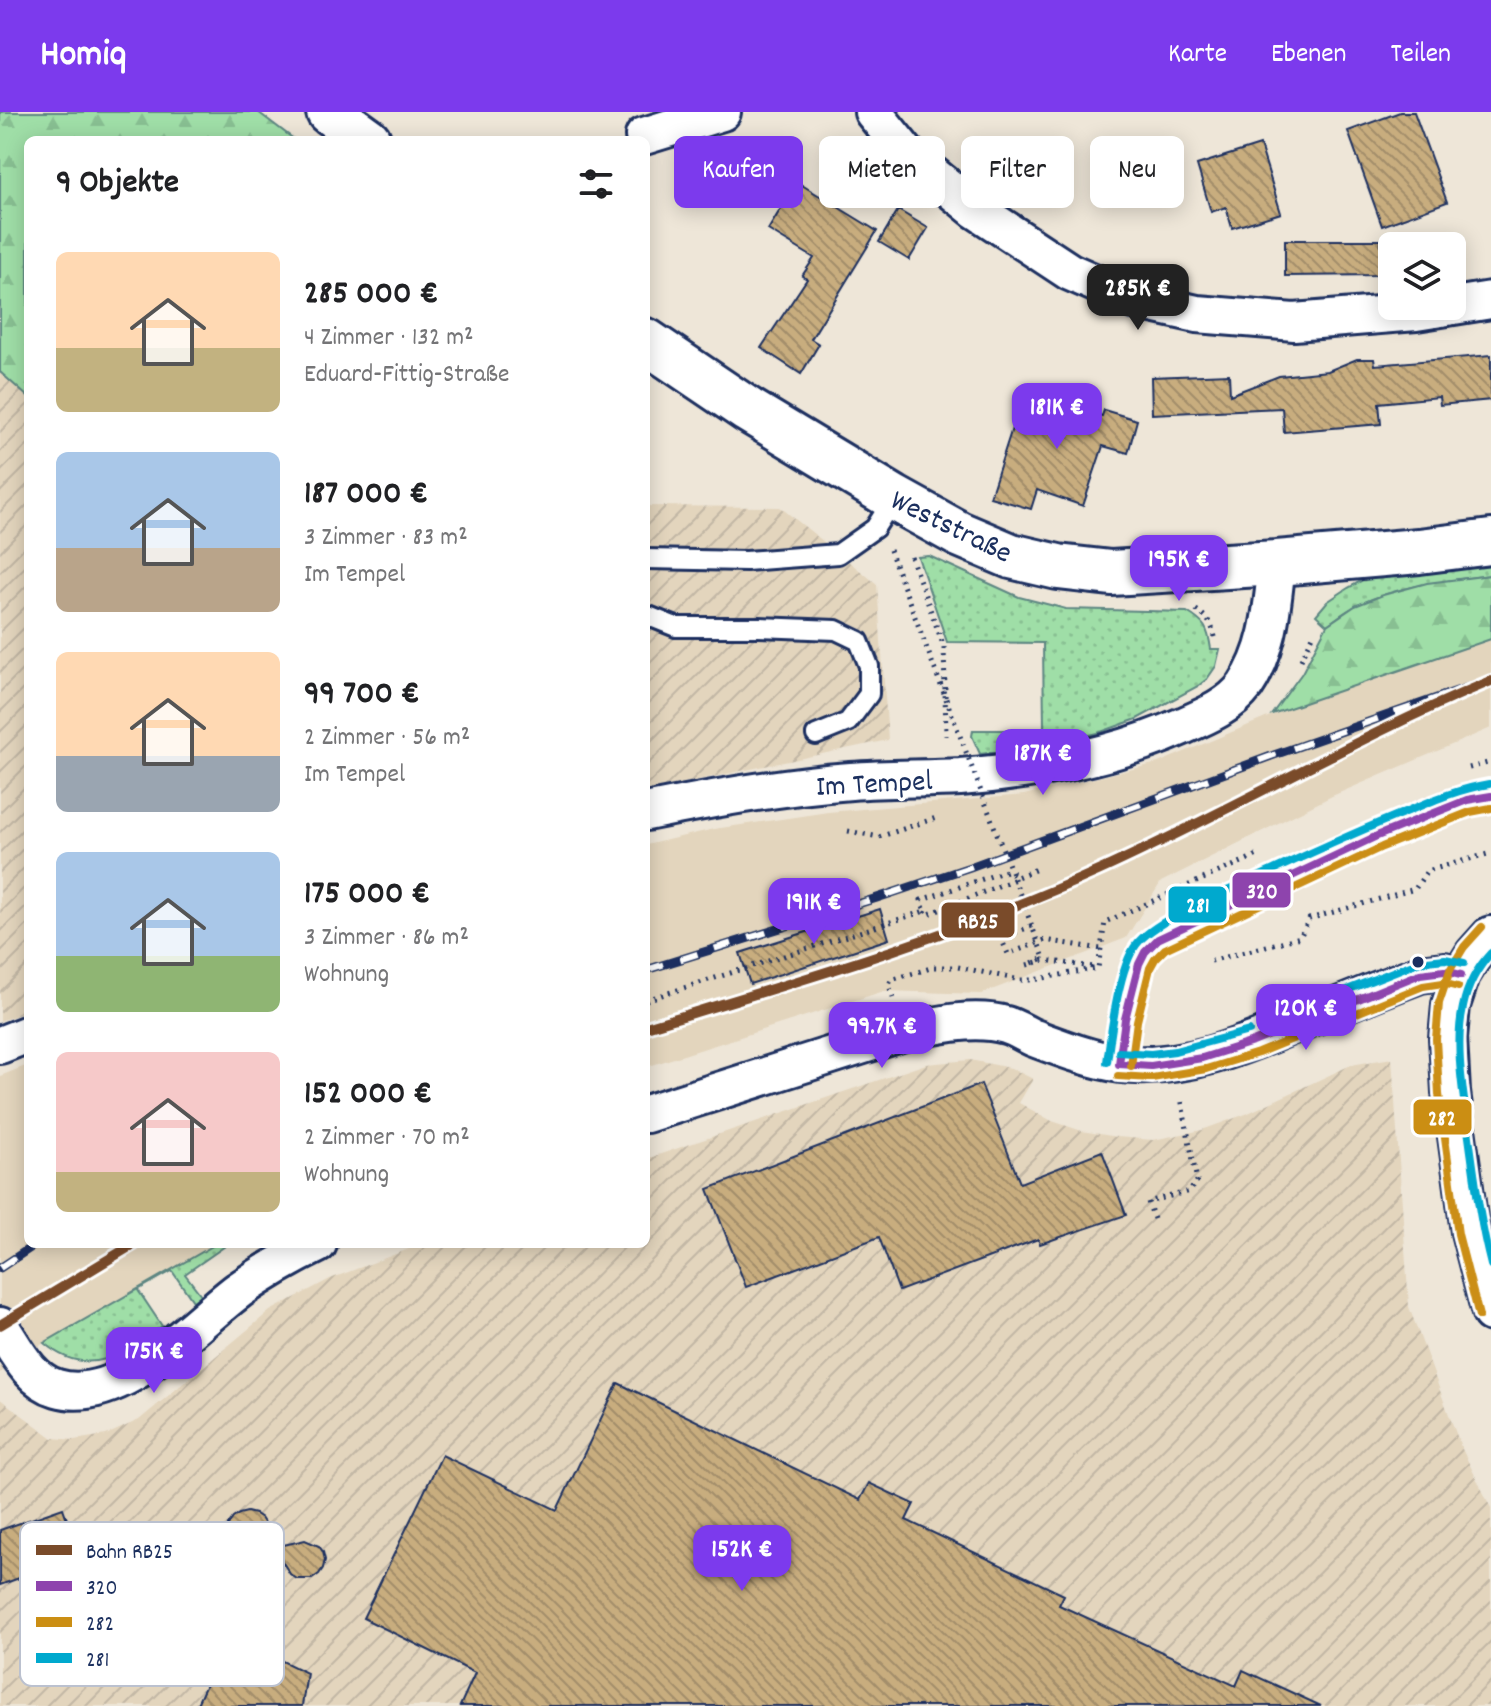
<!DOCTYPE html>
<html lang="de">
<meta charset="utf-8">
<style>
body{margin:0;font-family:Dekko,sans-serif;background:#f6f6f6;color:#202124;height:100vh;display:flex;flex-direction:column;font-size:30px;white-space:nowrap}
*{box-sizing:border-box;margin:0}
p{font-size:26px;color:#757577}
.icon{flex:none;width:44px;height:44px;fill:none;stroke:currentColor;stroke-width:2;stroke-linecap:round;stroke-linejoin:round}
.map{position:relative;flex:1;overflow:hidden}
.panel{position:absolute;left:24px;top:24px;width:626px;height:1112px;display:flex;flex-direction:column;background:#fff;border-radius:12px;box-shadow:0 4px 20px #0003}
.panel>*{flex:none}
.guide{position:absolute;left:674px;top:24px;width:696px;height:72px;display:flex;gap:16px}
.fabs{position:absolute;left:1378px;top:120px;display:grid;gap:16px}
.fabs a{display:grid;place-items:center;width:88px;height:88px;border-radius:12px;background:#fff;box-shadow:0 4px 20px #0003;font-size:40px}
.price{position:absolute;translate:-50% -68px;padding:0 18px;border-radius:16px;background:#7c3aed;color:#fff;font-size:26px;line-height:52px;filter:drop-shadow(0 2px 4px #0008)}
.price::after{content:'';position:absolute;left:50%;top:48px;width:24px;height:18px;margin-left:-12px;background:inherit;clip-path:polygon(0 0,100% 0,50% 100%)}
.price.current{background:#222;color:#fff}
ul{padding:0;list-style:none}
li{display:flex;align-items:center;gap:24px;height:200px;padding:0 32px}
li span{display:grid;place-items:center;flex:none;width:224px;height:160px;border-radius:12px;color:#555}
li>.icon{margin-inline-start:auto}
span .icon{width:96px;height:96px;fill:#fffc;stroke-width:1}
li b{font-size:34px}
h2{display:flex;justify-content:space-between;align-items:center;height:96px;padding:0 32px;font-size:34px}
.pill{padding:0 28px;border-radius:12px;background:#fff;box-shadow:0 4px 20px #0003;font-size:28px;line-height:72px}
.pill.current{background:#7c3aed;color:#fff}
header{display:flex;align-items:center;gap:48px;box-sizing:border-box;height:112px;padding:0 40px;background:#7c3aed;color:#fff}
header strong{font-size:38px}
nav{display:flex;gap:44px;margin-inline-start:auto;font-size:28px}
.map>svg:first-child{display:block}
</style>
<header>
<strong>Homiq</strong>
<nav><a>Karte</a><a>Ebenen</a><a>Teilen</a></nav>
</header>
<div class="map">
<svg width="1491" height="1594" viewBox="0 0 1491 1594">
<defs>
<pattern id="industrial-furrows" width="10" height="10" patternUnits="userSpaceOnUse" patternTransform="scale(2)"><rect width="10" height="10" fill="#e3d5bd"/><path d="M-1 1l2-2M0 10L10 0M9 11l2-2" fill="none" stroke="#c2b7a5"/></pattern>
<pattern id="grass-dots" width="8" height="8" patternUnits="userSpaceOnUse" patternTransform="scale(2)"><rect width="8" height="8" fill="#9fdea7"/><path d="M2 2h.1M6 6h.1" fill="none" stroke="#88bf92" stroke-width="1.8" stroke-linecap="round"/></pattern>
<pattern id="forest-firs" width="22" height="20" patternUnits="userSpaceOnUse" patternTransform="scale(2)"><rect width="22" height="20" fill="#9fdea7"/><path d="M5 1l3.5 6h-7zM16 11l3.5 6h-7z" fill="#88bf92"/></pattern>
<pattern id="building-back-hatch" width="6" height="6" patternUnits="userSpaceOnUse" patternTransform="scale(2)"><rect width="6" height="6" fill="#c8ad7e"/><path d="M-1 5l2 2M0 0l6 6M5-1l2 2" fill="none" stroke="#a28d6a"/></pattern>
</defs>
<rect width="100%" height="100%" fill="#eee6d8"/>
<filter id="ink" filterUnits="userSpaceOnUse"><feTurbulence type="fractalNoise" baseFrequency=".0125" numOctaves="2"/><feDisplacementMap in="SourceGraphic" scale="16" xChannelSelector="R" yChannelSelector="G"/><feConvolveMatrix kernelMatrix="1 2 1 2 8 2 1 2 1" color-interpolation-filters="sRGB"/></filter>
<g filter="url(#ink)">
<!-- built -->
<path fill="#e3d5bd" d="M1491,527v89l-159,68 -171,86 -35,56 -145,56 -97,-3 -238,76v-222l68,-16 114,-17 196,-17 134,-32 146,-61z
M28,953v179h188l-172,99 -44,30v-297z"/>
<!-- industrial -->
<path fill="url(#industrial-furrows)" d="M0,260l28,25v614l-28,10z
M646,394l134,1 97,77 11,156 -242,51z
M1392,946l17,249 52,140 30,61v198h-1491v-307l53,39 21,2 32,-5 33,-15 131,-109 60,-32 92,-35h224v-85l280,-95 44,-4 41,8 22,11 -14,24 33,18 30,10 35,6 36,3 49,-10 44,-16 105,-49z"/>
<!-- grass -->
<path fill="url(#grass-dots)" stroke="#5d8682" stroke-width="2" d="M929,444l90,41 47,12 121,3c18,11 21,16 24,37h9l-4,17 -9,13 -9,7 -61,33 -39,14 -65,15 -53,6 -8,-18 1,-6h71l-1,-87 -96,-1 -29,-85z
M1491,450v13c-45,6 -91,10 -133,30 -11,5 -21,13 -31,20l-11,-10 11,-13 21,-14 22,-12z
M216,1132h12l-43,30 16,21 -8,6 -21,-30 -34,19 24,36c-38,29 -75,54 -118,17z"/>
<!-- forest -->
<path fill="url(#forest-firs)" stroke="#5d8682" stroke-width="2" d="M0,0h258l37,28h-267v257l-28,-25z
M1491,463v64l-219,75 30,-41 25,-48 28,-19 28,-11 44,-12z"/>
<!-- building -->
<path fill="url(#building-back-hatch)" stroke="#1b2f5e" stroke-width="2" d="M1400,0h14l33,90 -65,24 -34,-95z
M1260,33l21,68 -49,15 -6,-21 -15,5 -14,-47z
M797,70l80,49 -66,108 8,5 -18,30 -40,-26 46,-69 -5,-3 12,-18 -46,-28z
M898,98l30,18 -19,32 -30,-18z
M1285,128h96v35l-96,1z
M1491,243v45l-51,5 -1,-8 -60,6 2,21 -97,8 -2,-24 -130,6 -1,-37 78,-3 1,21 49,-19 49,-5 29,-12h17l1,6z
M1024,279l78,25 2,-6 33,10 -9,33 -25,-7 -20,60 -46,-16 -6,19 -41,-12z
M880,797l9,30 -139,45 -10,-31z
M981,972l39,99 82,-32 24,64 -86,29 -2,-5 -139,52 -20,-54 -133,50 -38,-98z
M618,1271l242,117 9,-17 45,21 -8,16 158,75 -5,10 177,81 7,-16 78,36h-861l15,-33 -112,-55 79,-163 115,55z
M63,1396l17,48 -80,29v-55z
M247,1400l8,2 6,4 18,28 26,-6 14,6 4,6 2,8 -2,8 -4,6 -7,5h-15l-7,-5 -16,-26 -27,5 -8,-2 -6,-4 -5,-7v-15l5,-7 6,-4z
M229,1523l78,38 -5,33h-106z"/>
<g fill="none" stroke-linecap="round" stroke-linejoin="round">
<!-- service casing -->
<g stroke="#1b2f5e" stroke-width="24">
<path id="service" d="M646,447l100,2 92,-7 37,-26 19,-30
M646,503l30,12h83l77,3 23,11 10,25v28l-21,28 -32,13
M1119,952l6,-45 14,-55 6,-12 13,-13 35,-18 184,-85 90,-36 24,-4"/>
</g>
<!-- minor casing -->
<g stroke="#1b2f5e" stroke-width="42">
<path id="minor" d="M873,0l34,42 69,56 94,62 64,28 63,14 97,8 122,-10 75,-12
M644,24l78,-24
M646,700c68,-14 135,-26 205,-31 36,-3 73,-2 109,-4 77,-6 154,-20 225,-52 21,-9 45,-19 60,-39 25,-37 27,-80 32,-123
M1491,823l-17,19 -13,21 -10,30 -3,33 3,54 19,140 21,81
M0,933l28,-11
M646,1002l258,-82c32,-7 70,-16 102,-7 10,3 19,9 28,13 27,10 58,22 87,26 69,8 135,-24 198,-50 33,-14 67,-27 101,-40l24,-3 17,4
M0,1214c15,22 29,54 57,62 63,19 136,-64 182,-98 26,-18 50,-32 79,-46"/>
</g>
<!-- secondary casing -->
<g stroke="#1b2f5e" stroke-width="50">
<path id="secondary" d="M329,0l39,28
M646,229l102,69 146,88 65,36 52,22 47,11 53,6 166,-10 142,-12 72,-9"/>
</g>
<!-- path -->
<path stroke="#1b2f5e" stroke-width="5" stroke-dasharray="2 6" stroke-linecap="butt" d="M890,438l5,14
M911,445l33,90 2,89
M1196,498c11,7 16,14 19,27
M1301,548l12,-24
M1469,656l22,-6
M848,719l31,6 60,-20
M925,799l2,4 91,-37
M1032,814l-31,12 7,16 37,-14 56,9
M1211,849l89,-24 9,-18 106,-30 12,-18 64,-18
M1027,853l17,-5 49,7
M893,886l-4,-13 2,-5 43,-13h24l62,13h13l65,-12 7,-46 155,-68
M646,888l279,-89 -4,-11 85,-29 11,6 20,-8
M1154,1107l-6,-17 42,-11 7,-10 -16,-83"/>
<!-- service -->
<use href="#service" stroke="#fff" stroke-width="18"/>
<!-- minor -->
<use href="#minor" stroke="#fff" stroke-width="36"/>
<!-- secondary -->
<use href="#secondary" stroke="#fff" stroke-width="44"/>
<!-- rail casing -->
<g stroke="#1b2f5e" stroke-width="9">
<path id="rail" d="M646,858l231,-72 93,-31 304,-112 217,-76
M0,1156l36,-24"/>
</g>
<!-- rail -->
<use href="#rail" stroke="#fff" stroke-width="6" stroke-dasharray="18" stroke-linecap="butt"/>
<!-- path-bridge -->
<path stroke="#1b2f5e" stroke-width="5" stroke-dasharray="2 6" stroke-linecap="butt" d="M895,452l149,394 -17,7"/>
<!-- bus-1 casing -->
<g stroke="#fff" stroke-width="14">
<path id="bus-1" d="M1119,952l6,-45 14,-55 6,-12 13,-13 219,-103 90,-36 24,-4
M1119,952l32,2 51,-8 51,-16 167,-68 24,-3 17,4"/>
</g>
<!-- bus-2 casing -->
<g stroke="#fff" stroke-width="14">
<path id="bus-2" d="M1131,954l6,-45 13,-53 5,-9 10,-10 217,-102 88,-35 21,-4
M1118,964l34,2 54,-9 52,-16 165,-67 20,-3 15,4
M1479,1204l-21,-82 -19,-140 -3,-55 3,-36 11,-33 14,-23 18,-20"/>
</g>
<!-- bus-3 casing -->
<g stroke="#fff" stroke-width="14">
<path id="bus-3" d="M1491,841c-14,15 -24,34 -28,54 -9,40 1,90 6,130 6,43 11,86 22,128
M1332,884l86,-34 27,-3 19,4
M1119,940l32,2 24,-3 74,-20
M1107,950c4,-29 12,-95 29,-117 18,-25 86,-51 116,-65 52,-24 103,-48 156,-69 28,-12 51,-22 81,-27"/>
</g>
<!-- bus-1 -->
<use href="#bus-1" stroke="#8e44ad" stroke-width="8"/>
<!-- bus-2 -->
<use href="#bus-2" stroke="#cb8e13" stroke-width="8"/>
<!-- bus-3 -->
<use href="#bus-3" stroke="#00a9ce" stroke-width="8"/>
<!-- rail-1 casing -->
<g stroke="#fff" stroke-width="16">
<path id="rail-1" d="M646,915c153,-46 306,-90 452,-156 133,-60 258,-134 393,-190
M0,1213l134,-81"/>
</g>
<!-- rail-1 -->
<use href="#rail-1" stroke="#7a4b2a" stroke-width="10"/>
</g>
</g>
<!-- markers -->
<circle fill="#1b2f5e" stroke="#fff" stroke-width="3" cx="1418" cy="850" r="7"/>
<g text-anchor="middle" stroke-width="7" stroke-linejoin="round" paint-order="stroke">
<!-- street labels -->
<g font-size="30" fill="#1b2f5e" stroke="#fff">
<text transform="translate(952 413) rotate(26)" y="10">Weststraße</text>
<text transform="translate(874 670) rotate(-3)" y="10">Im Tempel</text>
</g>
</g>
<!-- legend -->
<rect x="20" y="1410" width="264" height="164" rx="12" fill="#fff" stroke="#bbc1cf" stroke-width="2"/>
<rect x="36" y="1433" width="36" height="10" fill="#7a4b2a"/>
<rect x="36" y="1469" width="36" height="10" fill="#8e44ad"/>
<rect x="36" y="1505" width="36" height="10" fill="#cb8e13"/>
<rect x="36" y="1541" width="36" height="10" fill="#00a9ce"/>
<g font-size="22" fill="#1b2f5e">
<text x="86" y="1446">Bahn RB25</text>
<text x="86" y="1482">320</text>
<text x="86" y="1518">282</text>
<text x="86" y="1554">281</text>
</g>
<g stroke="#fff" stroke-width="3">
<rect x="1231" y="759" width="61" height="38" rx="8" fill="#8e44ad"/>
<rect x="1167" y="773" width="61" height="39" rx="8" fill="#00a9ce"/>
<rect x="940" y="789" width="76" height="38" rx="8" fill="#7a4b2a"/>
<rect x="1412" y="986" width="61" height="38" rx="8" fill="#cb8e13"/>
</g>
<g font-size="22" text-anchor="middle" font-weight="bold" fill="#fff">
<text x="1262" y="786">320</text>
<text x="1198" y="800">281</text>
<text x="978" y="816">RB25</text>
<text x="1442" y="1013">282</text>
</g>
</svg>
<div class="fabs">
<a><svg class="icon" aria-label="layers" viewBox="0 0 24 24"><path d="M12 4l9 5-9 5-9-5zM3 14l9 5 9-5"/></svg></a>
</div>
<b class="price current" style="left:1138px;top:220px">285K €</b>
<b class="price" style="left:1057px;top:339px">181K €</b>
<b class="price" style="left:1179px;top:491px">195K €</b>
<b class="price" style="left:1043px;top:685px">187K €</b>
<b class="price" style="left:814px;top:834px">191K €</b>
<b class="price" style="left:1306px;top:940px">120K €</b>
<b class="price" style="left:882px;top:958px">99.7K €</b>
<b class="price" style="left:154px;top:1283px">175K €</b>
<b class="price" style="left:742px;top:1481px">152K €</b>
<div class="guide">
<a class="pill current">Kaufen</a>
<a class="pill">Mieten</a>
<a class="pill">Filter</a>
<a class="pill">Neu</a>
</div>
<section class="panel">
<h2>9 Objekte<svg class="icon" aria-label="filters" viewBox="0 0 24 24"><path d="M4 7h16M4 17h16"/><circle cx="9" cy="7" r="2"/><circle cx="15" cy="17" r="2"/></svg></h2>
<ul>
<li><span style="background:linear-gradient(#ffd9b3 60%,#c2b280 0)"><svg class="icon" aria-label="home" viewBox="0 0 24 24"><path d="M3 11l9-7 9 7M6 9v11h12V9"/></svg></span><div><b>285 000 €</b><p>4 Zimmer · 132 m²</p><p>Eduard-Fittig-Straße</p></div></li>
<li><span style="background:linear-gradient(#a9c7e8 60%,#b9a48a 0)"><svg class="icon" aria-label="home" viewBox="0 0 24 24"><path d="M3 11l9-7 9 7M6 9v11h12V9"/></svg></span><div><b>187 000 €</b><p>3 Zimmer · 83 m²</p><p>Im Tempel</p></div></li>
<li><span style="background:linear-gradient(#ffd9b3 65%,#9aa5b1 0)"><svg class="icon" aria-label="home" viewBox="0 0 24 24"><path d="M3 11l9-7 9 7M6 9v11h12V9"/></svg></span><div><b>99 700 €</b><p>2 Zimmer · 56 m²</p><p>Im Tempel</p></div></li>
<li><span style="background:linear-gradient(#a9c7e8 65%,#8fb573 0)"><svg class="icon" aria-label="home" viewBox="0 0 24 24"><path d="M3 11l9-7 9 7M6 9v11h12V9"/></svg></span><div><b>175 000 €</b><p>3 Zimmer · 86 m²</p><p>Wohnung</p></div></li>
<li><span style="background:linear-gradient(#f6c9c9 75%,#c2b280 0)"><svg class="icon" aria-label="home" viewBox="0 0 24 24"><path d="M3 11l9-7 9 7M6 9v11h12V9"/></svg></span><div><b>152 000 €</b><p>2 Zimmer · 70 m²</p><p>Wohnung</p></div></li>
</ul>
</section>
</div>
